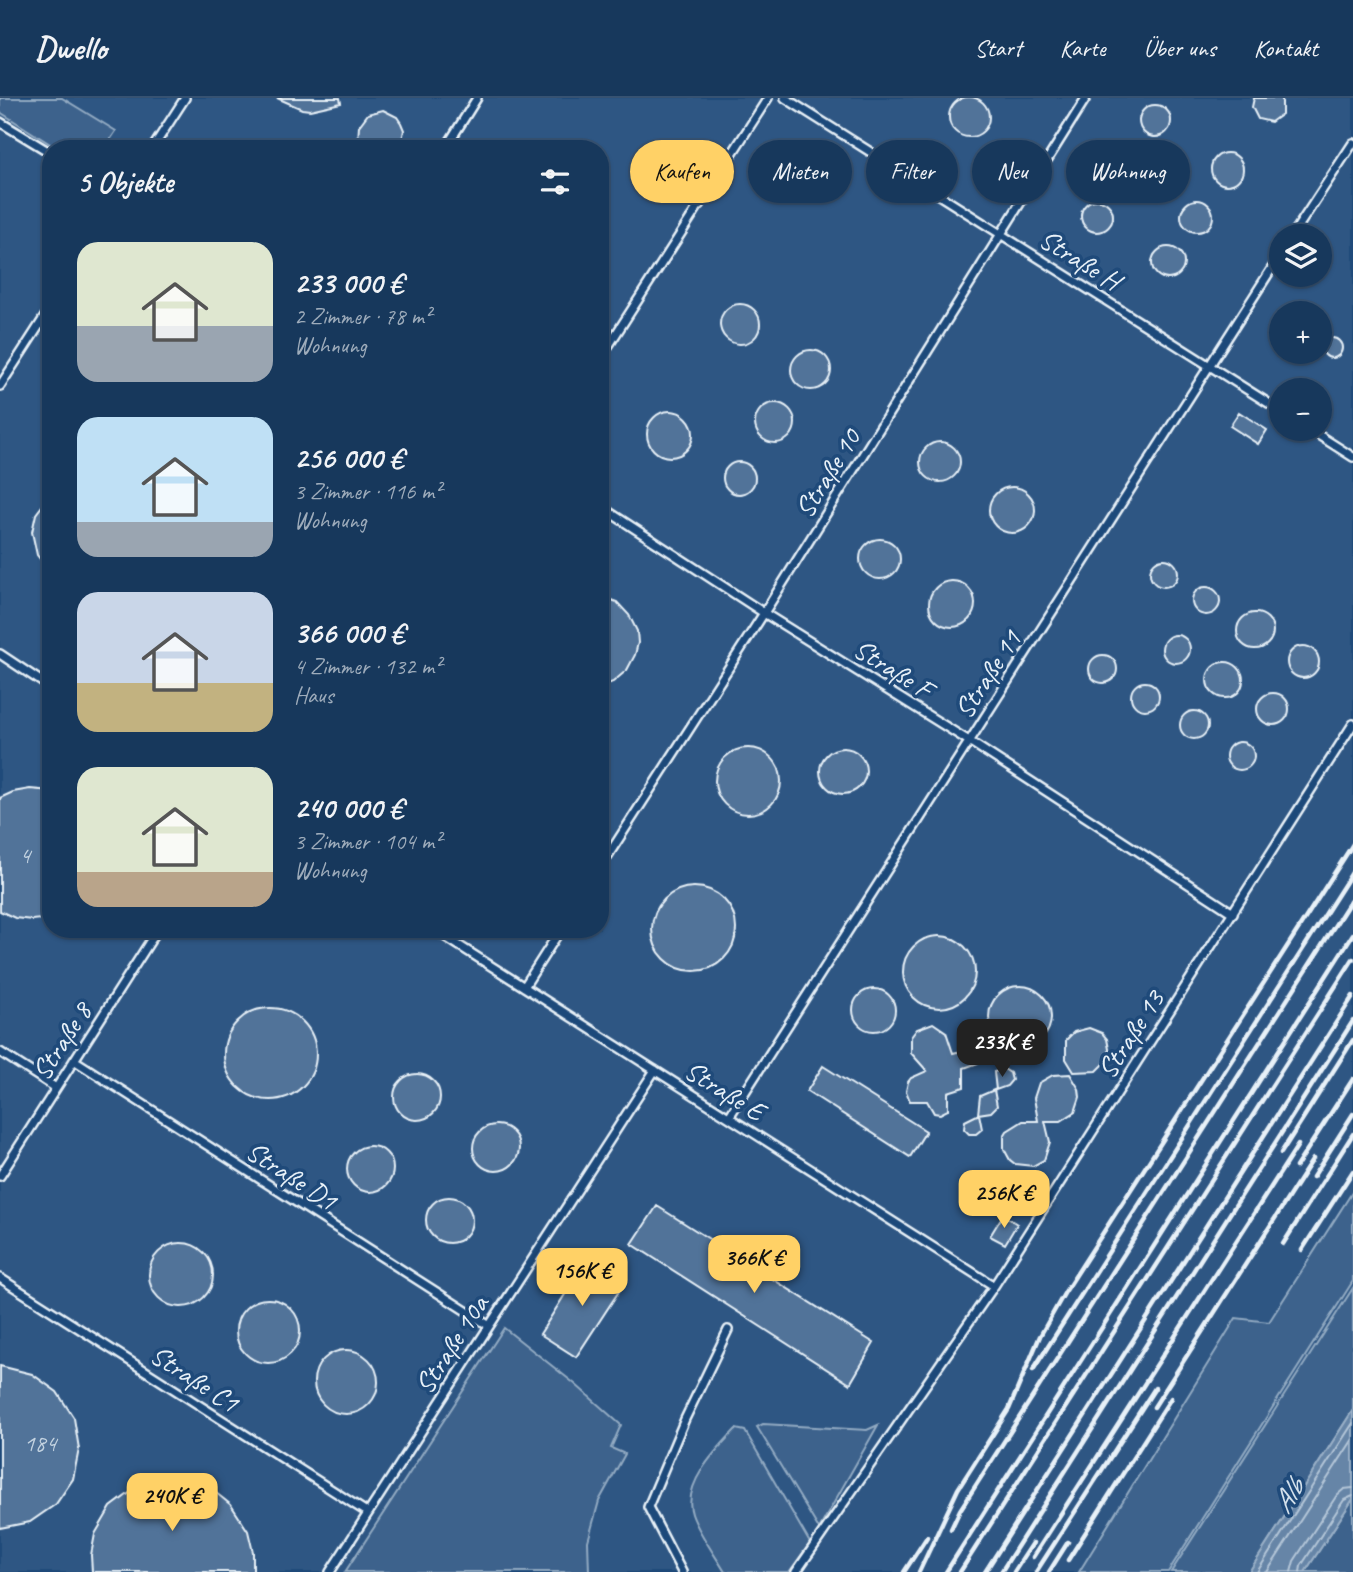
<!DOCTYPE html>
<html lang="de">
<meta charset="utf-8">
<style>
body{margin:0;font-family:Caveat,sans-serif;background:#203f62;color:#f1f3f6;height:100vh;display:flex;flex-direction:column;font-size:26px;white-space:nowrap}
*{box-sizing:border-box;margin:0}
p{font-size:23px;color:#9eacbb}
.icon{flex:none;width:38px;height:38px;fill:none;stroke:currentColor;stroke-width:2;stroke-linecap:round;stroke-linejoin:round}
.map{position:relative;flex:1;overflow:hidden}
.sheet{position:absolute;left:42px;top:42px;width:567px;height:798px;display:flex;flex-direction:column;background:#17385c;border-radius:28px;box-shadow:0 2px 5px #0004,0 0 0 2px #365272}
.sheet>*{flex:none}
.hud{position:absolute;left:630px;top:42px;width:618px;height:63px;display:flex;gap:14px}
.controls{position:absolute;left:1269px;top:126px;display:grid;gap:14px}
.controls a{display:grid;place-items:center;width:63px;height:63px;border-radius:50%;background:#17385c;box-shadow:0 2px 5px #0004,0 0 0 2px #365272;font-size:35px}
.price{position:absolute;translate:-50% -60px;padding:0 16px;border-radius:14px;background:#ffd166;color:#111;font-size:23px;line-height:46px;filter:drop-shadow(0 2px 4px #0008)}
.price::after{content:'';position:absolute;left:50%;top:42px;width:21px;height:16px;margin-left:-10px;background:inherit;clip-path:polygon(0 0,100% 0,50% 100%)}
.price.active{background:#222;color:#fff}
ul{padding:0;list-style:none}
li{display:flex;align-items:center;gap:21px;height:175px;padding:0 35px}
li span{display:grid;place-items:center;flex:none;width:196px;height:140px;border-radius:21px;color:#555}
li>.icon{margin-inline-start:auto}
span .icon{width:84px;height:84px;fill:#fffc;stroke-width:1}
li b{font-size:30px}
h2{display:flex;justify-content:space-between;align-items:center;height:84px;padding:0 35px;font-size:30px}
.chip{padding:0 24px;border-radius:32px;background:#17385c;box-shadow:0 2px 5px #0004,0 0 0 2px #365272;font-size:24px;line-height:63px}
.chip.active{background:#ffd166;color:#111}
header{display:flex;align-items:center;gap:42px;box-sizing:border-box;height:98px;padding:0 35px;background:#17385c;border-bottom:2px solid #365272}
header strong{font-size:33px}
nav{display:flex;gap:38px;margin-inline-start:auto;font-size:24px}
.map>svg:first-child{display:block}
</style>
<header>
<strong>Dwello</strong>
<nav><a>Start</a><a>Karte</a><a>Über uns</a><a>Kontakt</a></nav>
</header>
<div class="map">
<svg width="1353" height="1474" viewBox="0 0 1353 1474">
<rect width="100%" height="100%" fill="#1f4a7a"/>
<filter id="ink" filterUnits="userSpaceOnUse"><feTurbulence type="fractalNoise" baseFrequency=".0143" numOctaves="2"/><feDisplacementMap in="SourceGraphic" scale="14" xChannelSelector="R" yChannelSelector="G"/><feConvolveMatrix kernelMatrix="1 2 1 2 8 2 1 2 1" color-interpolation-filters="sRGB"/></filter>
<g filter="url(#ink)">
<!-- built -->
<path fill="#2e5683" fill-rule="evenodd" d="M0,0h1353v1190l-182,284h-1171zM51,51h549v780h-549zM1281,138h39v39h-39zM1281,215h39v39h-39zM1281,292h39v39h-39z"/>
<!-- green -->
<path fill="#3c628c" stroke="#92aac2" stroke-width="2" d="M0,0h62l54,33 -12,18h-46l-58,-37z
M1353,1093v90l-185,291h-89l157,-254 33,4z
M1353,1190v122l-104,162h-78z
M504,1230l71,56 46,41 -10,23 14,6 -26,47 -11,40 1,31h-244z
M763,1326l104,6 11,-5 -59,104 -62,-102z
M736,1331l9,2 65,112 -21,29h-64c-10,-17 -27,-40 -33,-58 -10,-30 25,-65 44,-85z
M1353,1401v73h-48z"/>
<!-- water -->
<path fill="#6685a7" stroke="#9ab0c7" stroke-width="2" d="M1353,1312v89l-48,73h-56z"/>
<g fill="none" stroke-linecap="round" stroke-linejoin="round">
<!-- shore -->
<path stroke="#b4c6d8" stroke-width="2" d="M1257,1474l96,-149
M1267,1474l86,-133
M1291,1474l3,-11 43,-66 7,-6 9,-1
M1300,1474l1,-6 43,-66 9,-4"/>
</g>
<!-- building -->
<path fill="#517399" stroke="#e8f1f8" stroke-width="2" d="M949 19a20 20 0 1 1 40 0a20 20 0 1 1-40 0Z
M277,0h63l1,5 -31,7 -8,-1z
M1254,0h28v16l-11,8 -13,-3 -6,-12z
M1139 23a16 16 0 1 1 32 0a16 16 0 1 1-32 0Z
M383,12l14,7 4,6 3,7 -3,15 -3,4h-35l-5,-8 1,-15 9,-12z
M1005,54l20,12 -18,28 -20,-13z
M1109 71a16 16 0 1 1 32 0a16 16 0 1 1-32 0Z
M1211 71a16 16 0 1 1 32 0a16 16 0 1 1-32 0Z
M1181 118a16 16 0 1 1 32 0a16 16 0 1 1-32 0Z
M1081 118a16 16 0 1 1 32 0a16 16 0 1 1-32 0Z
M1152 165a16 16 0 1 1 32 0a16 16 0 1 1-32 0Z
M720 226a20 20 0 1 1 40 0a20 20 0 1 1-40 0Z
M1322 250a10 10 0 1 1 20 0a10 10 0 1 1-20 0Z
M791 272a20 20 0 1 1 40 0a20 20 0 1 1-40 0Z
M755 325a20 20 0 1 1 40 0a20 20 0 1 1-40 0Z
M647 336a23 23 0 1 1 46 0a23 23 0 1 1-46 0Z
M1239,314l28,18 -9,14 -28,-18z
M920 364a20 20 0 1 1 40 0a20 20 0 1 1-40 0Z
M723 380a16 16 0 1 1 32 0a16 16 0 1 1-32 0Z
M989 412a23 23 0 1 1 46 0a23 23 0 1 1-46 0Z
M51,396v79l-14,-18 -5,-23 4,-18z
M860 461a20 20 0 1 1 40 0a20 20 0 1 1-40 0Z
M1150 475a14 14 0 1 1 28 0a14 14 0 1 1-28 0Z
M929 506a23 23 0 1 1 46 0a23 23 0 1 1-46 0Z
M1192 503a14 14 0 1 1 28 0a14 14 0 1 1-28 0Z
M600,498l17,6 12,13 8,16 1,12 -3,12 -8,15 -14,12 -13,5z
M1237 533a18 18 0 1 1 36 0a18 18 0 1 1-36 0Z
M1162 551a14 14 0 1 1 28 0a14 14 0 1 1-28 0Z
M1287 564a16 16 0 1 1 32 0a16 16 0 1 1-32 0Z
M1089 571a14 14 0 1 1 28 0a14 14 0 1 1-28 0Z
M1207 582a18 18 0 1 1 36 0a18 18 0 1 1-36 0Z
M1131 598a14 14 0 1 1 28 0a14 14 0 1 1-28 0Z
M1257 611a16 16 0 1 1 32 0a16 16 0 1 1-32 0Z
M1180 627a14 14 0 1 1 28 0a14 14 0 1 1-28 0Z
M1226 658a14 14 0 1 1 28 0a14 14 0 1 1-28 0Z
M820 673a23 23 0 1 1 46 0a23 23 0 1 1-46 0Z
M715 683a33 33 0 1 1 66 0a33 33 0 1 1-66 0Z
M30,691l21,2v127l-19,2 -17,-2 -15,-7v-113l13,-6z
M652 831a42 42 0 1 1 84 0a42 42 0 1 1-84 0Z
M903 874a36 36 0 1 1 72 0a36 36 0 1 1-72 0Z
M989 919a31 31 0 1 1 62 0a31 31 0 1 1-62 0Z
M853 912a21 21 0 1 1 42 0a21 21 0 1 1-42 0Z
M224 956a46 46 0 1 1 92 0a46 46 0 1 1-92 0Z
M933,925l13,9 7,21 20,-5 7,7 -2,8 -14,5v19l-16,5v18l-8,4 -6,-1 -7,-12h-17l-4,-10 2,-9 3,-4 16,-7 -16,-18v-16l6,-8z
M1089,930l13,5 5,6 3,15 -3,7 -10,10 -23,1 -8,-13v-19l8,-8z
M823,968l103,65 -16,26 -103,-66z
M1004,971l6,4 2,7 -5,6 -11,4 -2,-18z
M1070,976l9,15 1,8 -5,15 -14,9h-16l5,21 -6,18 -11,6 -18,-2 -5,-4 -6,-11v-13l3,-5 16,-10h15l-4,-23 5,-15 14,-8z
M394 999a23 23 0 1 1 46 0a23 23 0 1 1-46 0Z
M994,992l3,16 -6,6 -13,2 2,-18z
M979,1016l3,15 -6,5h-7l-5,-5 1,-8z
M473 1050a23 23 0 1 1 46 0a23 23 0 1 1-46 0Z
M347 1071a23 23 0 1 1 46 0a23 23 0 1 1-46 0Z
M426 1122a23 23 0 1 1 46 0a23 23 0 1 1-46 0Z
M657,1108l217,137 -24,41 -218,-140z
M1003,1117l14,9 -12,20 -15,-8z
M149 1177a32 32 0 1 1 64 0a32 32 0 1 1-64 0Z
M588,1160l37,24 -49,75 -36,-23z
M236 1233a32 32 0 1 1 64 0a32 32 0 1 1-64 0Z
M314 1284a32 32 0 1 1 64 0a32 32 0 1 1-64 0Z
M0,1268l32,8 25,18 17,26 5,31 -6,30 -17,25 -26,18 -30,6z
M165,1382l31,3 19,9 16,13 17,26 5,21v20h-161l-1,-17 4,-21 16,-27 24,-18z"/>
<g fill="none" stroke-linecap="round" stroke-linejoin="round">
<!-- service casing -->
<g stroke="#e8f1f8" stroke-width="12">
<path id="service" d="M785,0l496,313
M0,24l51,31
M152,51l33,-51
M445,51l32,-51
M1292,138l61,-93
M600,261l168,-261
M0,288l51,-79
M1309,331l44,28
M600,408l164,107 205,128 264,172
M0,556l51,34
M600,770l164,-255 322,-515
M433,831l561,357
M524,889l37,-58
M0,954l56,36
M74,962l414,265
M729,1019l552,-863
M0,1078l158,-247
M0,1180l368,235
M330,1474l325,-502
M682,1474l-34,-65 37,-88 43,-89
M796,1474l198,-286 359,-562"/>
</g>
<!-- service -->
<use href="#service" stroke="#1f4a7a" stroke-width="7"/>
<!-- rail -->
<path stroke="#e8f1f8" stroke-width="4.5" d="M1281,1055l72,-113
M1296,1069l57,-88
M1313,1079l40,-63
M1283,1146l70,-110
M1302,1152l51,-79
M1033,1272l320,-499
M1154,1309l159,-248
M951,1431l9,-19 393,-613
M1033,1459l265,-412
M1068,1462l103,-162
M904,1474l23,-35
M919,1474l39,-83 51,-80 31,-73 25,-44 288,-448
M946,1474l407,-638
M960,1474l393,-613
M985,1474l368,-576
M1001,1474l352,-551
M1014,1474l19,-29
M1036,1474l119,-184
M1049,1474l19,-30"/>
</g>
</g>
<g text-anchor="middle" stroke-width="7" stroke-linejoin="round" paint-order="stroke">
<!-- number labels -->
<g font-size="24" fill="#c2d2e0">
<text x="25" y="765">4</text>
<text x="40" y="1353">184</text>
</g>
<!-- street labels -->
<g font-size="28" fill="#e8f1f8" stroke="#1f4a7a">
<text transform="translate(1080 161) rotate(32)" y="10">Straße H</text>
<text transform="translate(827 375) rotate(-58)" y="10">Straße 10</text>
<text transform="translate(893 570) rotate(32)" y="10">Straße F</text>
<text transform="translate(987 576) rotate(-57)" y="10">Straße 11</text>
<text transform="translate(1130 936) rotate(-57)" y="10">Straße 13</text>
<text transform="translate(61 943) rotate(-57)" y="10">Straße 8</text>
<text transform="translate(725 992) rotate(32)" y="10">Straße E</text>
<text transform="translate(292 1077) rotate(33)" y="10">Straße D1</text>
<text transform="translate(451 1246) rotate(-57)" y="10">Straße 10a</text>
<text transform="translate(195 1280) rotate(33)" y="10">Straße C1</text>
</g>
<!-- water labels -->
<g font-size="30" font-style="italic" fill="#d4e1ec" stroke="#1f4a7a">
<text transform="translate(1288 1398) rotate(-57)" y="10">Alb</text>
</g>
</g>
</svg>
<div class="controls">
<a><svg class="icon" aria-label="layers" viewBox="0 0 24 24"><path d="M12 4l9 5-9 5-9-5zM3 14l9 5 9-5"/></svg></a>
<a>+</a>
<a>−</a>
</div>
<b class="price active" style="left:1002px;top:981px">233K €</b>
<b class="price" style="left:1004px;top:1132px">256K €</b>
<b class="price" style="left:754px;top:1197px">366K €</b>
<b class="price" style="left:582px;top:1210px">156K €</b>
<b class="price" style="left:172px;top:1435px">240K €</b>
<div class="hud">
<a class="chip active">Kaufen</a>
<a class="chip">Mieten</a>
<a class="chip">Filter</a>
<a class="chip">Neu</a>
<a class="chip">Wohnung</a>
</div>
<section class="sheet">
<h2>5 Objekte<svg class="icon" aria-label="filters" viewBox="0 0 24 24"><path d="M4 7h16M4 17h16"/><circle cx="9" cy="7" r="2"/><circle cx="15" cy="17" r="2"/></svg></h2>
<ul>
<li><span style="background:linear-gradient(#dfe7d0 60%,#9aa5b1 0)"><svg class="icon" aria-label="home" viewBox="0 0 24 24"><path d="M3 11l9-7 9 7M6 9v11h12V9"/></svg></span><div><b>233 000 €</b><p>2 Zimmer · 78 m²</p><p>Wohnung</p></div></li>
<li><span style="background:linear-gradient(#bfe0f5 75%,#9aa5b1 0)"><svg class="icon" aria-label="home" viewBox="0 0 24 24"><path d="M3 11l9-7 9 7M6 9v11h12V9"/></svg></span><div><b>256 000 €</b><p>3 Zimmer · 116 m²</p><p>Wohnung</p></div></li>
<li><span style="background:linear-gradient(#c9d6e8 65%,#c2b280 0)"><svg class="icon" aria-label="home" viewBox="0 0 24 24"><path d="M3 11l9-7 9 7M6 9v11h12V9"/></svg></span><div><b>366 000 €</b><p>4 Zimmer · 132 m²</p><p>Haus</p></div></li>
<li><span style="background:linear-gradient(#dfe7d0 75%,#b9a48a 0)"><svg class="icon" aria-label="home" viewBox="0 0 24 24"><path d="M3 11l9-7 9 7M6 9v11h12V9"/></svg></span><div><b>240 000 €</b><p>3 Zimmer · 104 m²</p><p>Wohnung</p></div></li>
</ul>
</section>
</div>
